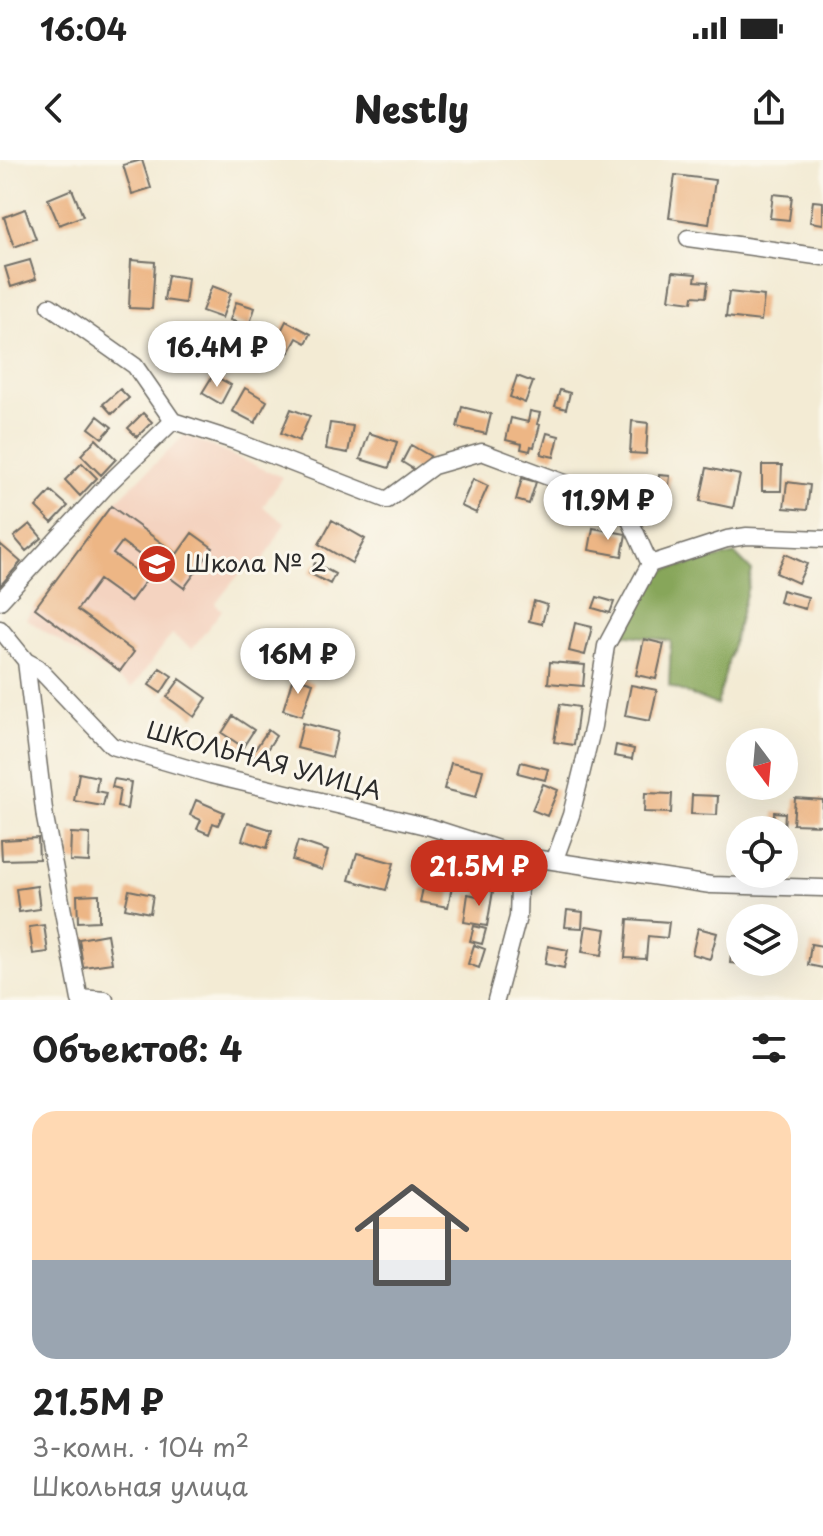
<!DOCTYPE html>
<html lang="ru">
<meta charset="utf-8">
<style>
body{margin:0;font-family:"Playpen Sans",sans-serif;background:#f2f2f2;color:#222;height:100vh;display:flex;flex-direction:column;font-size:30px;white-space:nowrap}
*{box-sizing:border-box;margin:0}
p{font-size:26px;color:#767676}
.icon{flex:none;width:44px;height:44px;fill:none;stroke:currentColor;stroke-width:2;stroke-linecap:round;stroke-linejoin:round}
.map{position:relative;height:840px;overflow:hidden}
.sheet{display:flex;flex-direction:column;background:#fff;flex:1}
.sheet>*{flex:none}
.needle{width:52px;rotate:164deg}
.fabs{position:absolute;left:726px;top:568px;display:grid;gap:16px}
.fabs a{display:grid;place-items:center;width:72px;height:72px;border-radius:50%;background:#fff;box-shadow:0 8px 32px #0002;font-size:40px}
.price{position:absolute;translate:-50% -68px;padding:0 18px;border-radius:28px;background:#fff;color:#222;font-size:26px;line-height:52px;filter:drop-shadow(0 2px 4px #0008)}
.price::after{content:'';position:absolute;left:50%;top:48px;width:24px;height:18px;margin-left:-12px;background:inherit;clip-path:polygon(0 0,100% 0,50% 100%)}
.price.selected{background:#c8321e;color:#fff}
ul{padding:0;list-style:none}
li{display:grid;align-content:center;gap:16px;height:424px;padding:0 32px}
li span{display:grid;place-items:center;height:248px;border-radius:24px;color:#555}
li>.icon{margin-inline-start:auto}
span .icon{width:144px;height:144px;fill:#fffc;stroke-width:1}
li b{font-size:34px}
h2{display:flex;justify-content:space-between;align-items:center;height:96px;padding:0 32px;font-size:34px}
.status{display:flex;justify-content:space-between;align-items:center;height:56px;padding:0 40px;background:#fff;direction:ltr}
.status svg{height:22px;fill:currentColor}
header{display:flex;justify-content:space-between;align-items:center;height:104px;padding:0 32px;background:#fff;font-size:36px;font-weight:800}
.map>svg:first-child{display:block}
</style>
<div class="status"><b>16:04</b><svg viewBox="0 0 49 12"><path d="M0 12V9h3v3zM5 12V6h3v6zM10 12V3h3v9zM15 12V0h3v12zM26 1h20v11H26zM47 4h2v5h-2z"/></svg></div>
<header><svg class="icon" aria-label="back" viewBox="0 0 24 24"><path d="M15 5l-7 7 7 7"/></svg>Nestly<svg class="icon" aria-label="share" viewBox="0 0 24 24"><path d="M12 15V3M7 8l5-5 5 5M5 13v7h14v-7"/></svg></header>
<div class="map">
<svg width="823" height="840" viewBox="0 0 823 840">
<rect width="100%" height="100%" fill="#fbf7ec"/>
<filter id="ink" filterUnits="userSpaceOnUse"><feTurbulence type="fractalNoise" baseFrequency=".0125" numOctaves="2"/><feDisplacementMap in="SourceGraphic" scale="16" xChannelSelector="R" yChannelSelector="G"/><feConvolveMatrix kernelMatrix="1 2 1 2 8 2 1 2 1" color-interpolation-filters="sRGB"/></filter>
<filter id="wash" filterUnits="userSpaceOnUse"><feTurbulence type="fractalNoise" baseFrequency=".006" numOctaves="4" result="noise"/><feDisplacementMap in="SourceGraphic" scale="32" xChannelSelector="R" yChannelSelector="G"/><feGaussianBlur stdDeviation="1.8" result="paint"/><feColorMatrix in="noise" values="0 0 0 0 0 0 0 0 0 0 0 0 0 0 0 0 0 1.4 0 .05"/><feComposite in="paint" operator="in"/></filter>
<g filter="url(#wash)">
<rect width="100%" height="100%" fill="#f3ebd4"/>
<!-- built -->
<path fill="#f4d3c0" d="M185,275l97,42 -19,30 22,16 -26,45 -10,-6 -34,42 7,6 -30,39 -20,-15 -40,54 -106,-69 85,-113z"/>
<!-- forest -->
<path fill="#87a65a" stroke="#596842" stroke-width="2" d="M735,394l17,17 -35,134 -48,-19 2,-45 -49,-7 30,-61z"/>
<g id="blocks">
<!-- building -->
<path fill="#edb685" d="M142,0l9,28 -19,6 -9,-29z
M675,15l40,5 -6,44 -40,-6z
M72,29l11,27 -24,9 -11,-26z
M773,34l19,2 -3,24 -19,-2z
M813,41l10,1v22l-13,-2z
M25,49l11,30 -22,8 -10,-30z
M30,100l6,19 -25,8 -6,-20z
M131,100l24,2 -3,47 -23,-1z
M673,112l23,2 -1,7 13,1 -2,15 -13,-1 -1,6 -23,-3z
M168,115l20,3 -3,25 -21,-3z
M212,126l19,7 -9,25 -20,-7z
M729,132l35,4 -3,25 -35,-4z
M236,142l19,6 -6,18 -19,-6z
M286,161l25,13 -5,9 -9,-5 -8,15 -25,-14 6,-11 10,5z
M213,215l18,10 -10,19 -19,-11z
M517,216l16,6 -8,21 -15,-6z
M245,228l22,13 -12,22 -23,-12z
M120,229l9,9 -17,16 -9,-10z
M560,230l10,3 -4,16 -11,-3z
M462,247l29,7 -5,20 -29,-7z
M291,249l19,7 -11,25 -18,-8z
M530,251l10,2 -3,11 3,1 -6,22 -3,-1 -1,5 -9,-2 1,-5 -16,-4 5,-22 17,4z
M143,253l9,9 -15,15 -9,-9z
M98,256l14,11 -10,11 -13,-10z
M632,261l16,2 -2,31 -16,-1z
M330,263l23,3 -5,27 -22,-4z
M369,273l28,9 -8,26 -29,-9z
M547,273l12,3 -5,21 -13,-3z
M96,279l20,20 -15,16 -20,-20z
M411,285l19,11 -10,17 -18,-11z
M82,303l15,15 -17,18 -15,-16z
M762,305h20l-1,26h-19z
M707,308l33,7 -7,33 -33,-7z
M659,315l11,1 -2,17 -10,-1z
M522,318l14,4 -7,22 -13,-4z
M473,319l15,7 -12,27 -15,-7z
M787,322l23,3 -3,25 -23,-2z
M51,331l17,15 -16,17 -16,-16z
M563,337l11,3 -5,21 -11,-2z
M111,346l66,48 15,-21 21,15 -29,40 -62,-46 -9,12 34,25 -17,23 -31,-22 -22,30 57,42 -14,19 -85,-63z
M332,360l33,19 -13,24 -33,-19z
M30,364l12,14 -16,13 -12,-14z
M593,368l33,6 -4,22 -33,-6z
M0,384l21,18 -21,24z
M785,394l22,10 -9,19 -22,-10z
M315,403l20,11 -5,10 -21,-11z
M782,430l26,7 -3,12 -26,-7z
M597,437l17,5 -4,11 -17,-5z
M534,441l13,4 -5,19 -13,-3z
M575,463l17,4 -7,28 -16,-4z
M644,479l20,5 -8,35 -20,-4z
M550,502l35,3 -2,21 -35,-3z
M160,508l12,8 -11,17 -12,-8z
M293,517l20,6 -11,33 -19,-6z
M180,519l27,19 -13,19 -27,-20z
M631,525l26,5 -7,31 -25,-5z
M560,544l19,3 -5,38 -20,-3z
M233,556l21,14 -11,17 -21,-14z
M303,563l35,9 -6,25 -35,-9z
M268,570l8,6 -16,24 -8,-6z
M616,585l18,4 -2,10 -18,-3z
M521,602l27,7 -3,11 -27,-7z
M451,603l32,7 -7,27 -32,-8z
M79,613l19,4 -2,14 10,2 -3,13 -29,-5z
M114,619l17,3 -4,27 -10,-2 3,-18 -8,-2z
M543,624l15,6 -11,26 -15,-6z
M645,633l27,1 -1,19 -27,-1z
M692,635l26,1 -1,19 -26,-1z
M795,638l28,2 -1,25 -29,-1z
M196,640l28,12 -6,13 -5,-2 -4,11 -12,-5 4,-9 -11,-5z
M774,652l11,1 -1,16h-11z
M248,662l24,8 -5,18 -25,-8z
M71,673l19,1 -1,28 -19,-1z
M38,678l1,21 -37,1 -1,-20z
M298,681l30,10 -6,19 -30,-10z
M357,693l37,10 -8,27 -37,-10z
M433,717l20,4 -5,26 -28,-5 3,-14 8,1z
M37,726l3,23 -21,3 -3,-23z
M479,728l14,3 -6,35 -23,-4 4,-28 9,2z
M129,730l24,5 -3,18 -25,-5z
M99,734v27l-21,1 -1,-27z
M567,750l16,2 -1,16 -17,-1z
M628,759l41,3 -2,16 -19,-2 -2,23 -21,-1z
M44,765l4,27 -15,2 -4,-27z
M474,766l12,3 -4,15 -12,-3z
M586,766l20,3 -4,26 -20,-3z
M698,768l19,5 -7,26 -18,-5z
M733,773l7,1v30l-10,-1z
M107,774l5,29 -29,4 -4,-28z
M811,784l12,2v22l-15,-3z
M474,785l11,4 -6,19 -11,-4z
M548,786l20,4 -4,18 -19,-4z"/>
</g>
</g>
<g filter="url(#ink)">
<use href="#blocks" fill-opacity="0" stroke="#716e66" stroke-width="2"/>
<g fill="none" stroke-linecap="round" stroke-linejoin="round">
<!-- minor casing -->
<g stroke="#716e66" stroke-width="19">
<path id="minor" d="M688,78l135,19
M50,146l85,60 38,55 62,20 152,59 46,-34 49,-14 141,53 27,59 77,-25 20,-3 76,3
M0,441l107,-116 66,-64
M0,469l26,32 11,6 75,79 99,29 219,52 90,29 191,29 112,3
M26,501l19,157 35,182
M555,699l16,-44 22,-89 13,-80 44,-82
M80,838l25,2
M496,840l22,-83 2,-61"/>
</g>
<!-- minor -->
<use href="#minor" stroke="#fff" stroke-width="16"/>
</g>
</g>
<!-- icons -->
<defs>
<g id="school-disc" transform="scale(2)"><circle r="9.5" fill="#c8321e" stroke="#fbf7ec"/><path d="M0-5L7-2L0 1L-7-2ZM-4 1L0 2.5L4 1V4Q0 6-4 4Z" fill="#fff"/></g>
</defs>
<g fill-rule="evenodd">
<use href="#school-disc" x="157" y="404"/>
</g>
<g text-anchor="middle" stroke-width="6" stroke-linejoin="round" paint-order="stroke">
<!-- poi labels -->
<g font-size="24" fill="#2b2b2b" stroke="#fbf7ec" text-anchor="start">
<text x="185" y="412">Школа № 2</text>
</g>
<!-- street labels -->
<g font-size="24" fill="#2b2b2b" stroke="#fbf7ec">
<text transform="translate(264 601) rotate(15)" y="8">ШКОЛЬНАЯ УЛИЦА</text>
</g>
</g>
</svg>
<div class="fabs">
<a><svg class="needle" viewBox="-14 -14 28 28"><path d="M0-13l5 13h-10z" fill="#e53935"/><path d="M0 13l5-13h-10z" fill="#767676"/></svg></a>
<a><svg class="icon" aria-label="locate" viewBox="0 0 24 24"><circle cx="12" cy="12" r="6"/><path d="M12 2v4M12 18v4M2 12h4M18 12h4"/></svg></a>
<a><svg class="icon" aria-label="layers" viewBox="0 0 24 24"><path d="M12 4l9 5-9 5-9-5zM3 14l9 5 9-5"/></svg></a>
</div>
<b class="price" style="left:217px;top:229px">16.4M ₽</b>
<b class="price" style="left:608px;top:382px">11.9M ₽</b>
<b class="price" style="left:298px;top:536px">16M ₽</b>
<b class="price selected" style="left:479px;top:748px">21.5M ₽</b>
</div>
<section class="sheet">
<h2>Объектов: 4<svg class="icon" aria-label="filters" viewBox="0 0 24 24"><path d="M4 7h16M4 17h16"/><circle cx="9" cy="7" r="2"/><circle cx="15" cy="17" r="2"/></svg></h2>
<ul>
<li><span style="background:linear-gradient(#ffd9b3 60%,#9aa5b1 0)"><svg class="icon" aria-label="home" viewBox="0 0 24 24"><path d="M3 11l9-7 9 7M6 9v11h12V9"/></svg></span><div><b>21.5M ₽</b><p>3-комн. · 104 m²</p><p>Школьная улица</p></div></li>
</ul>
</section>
